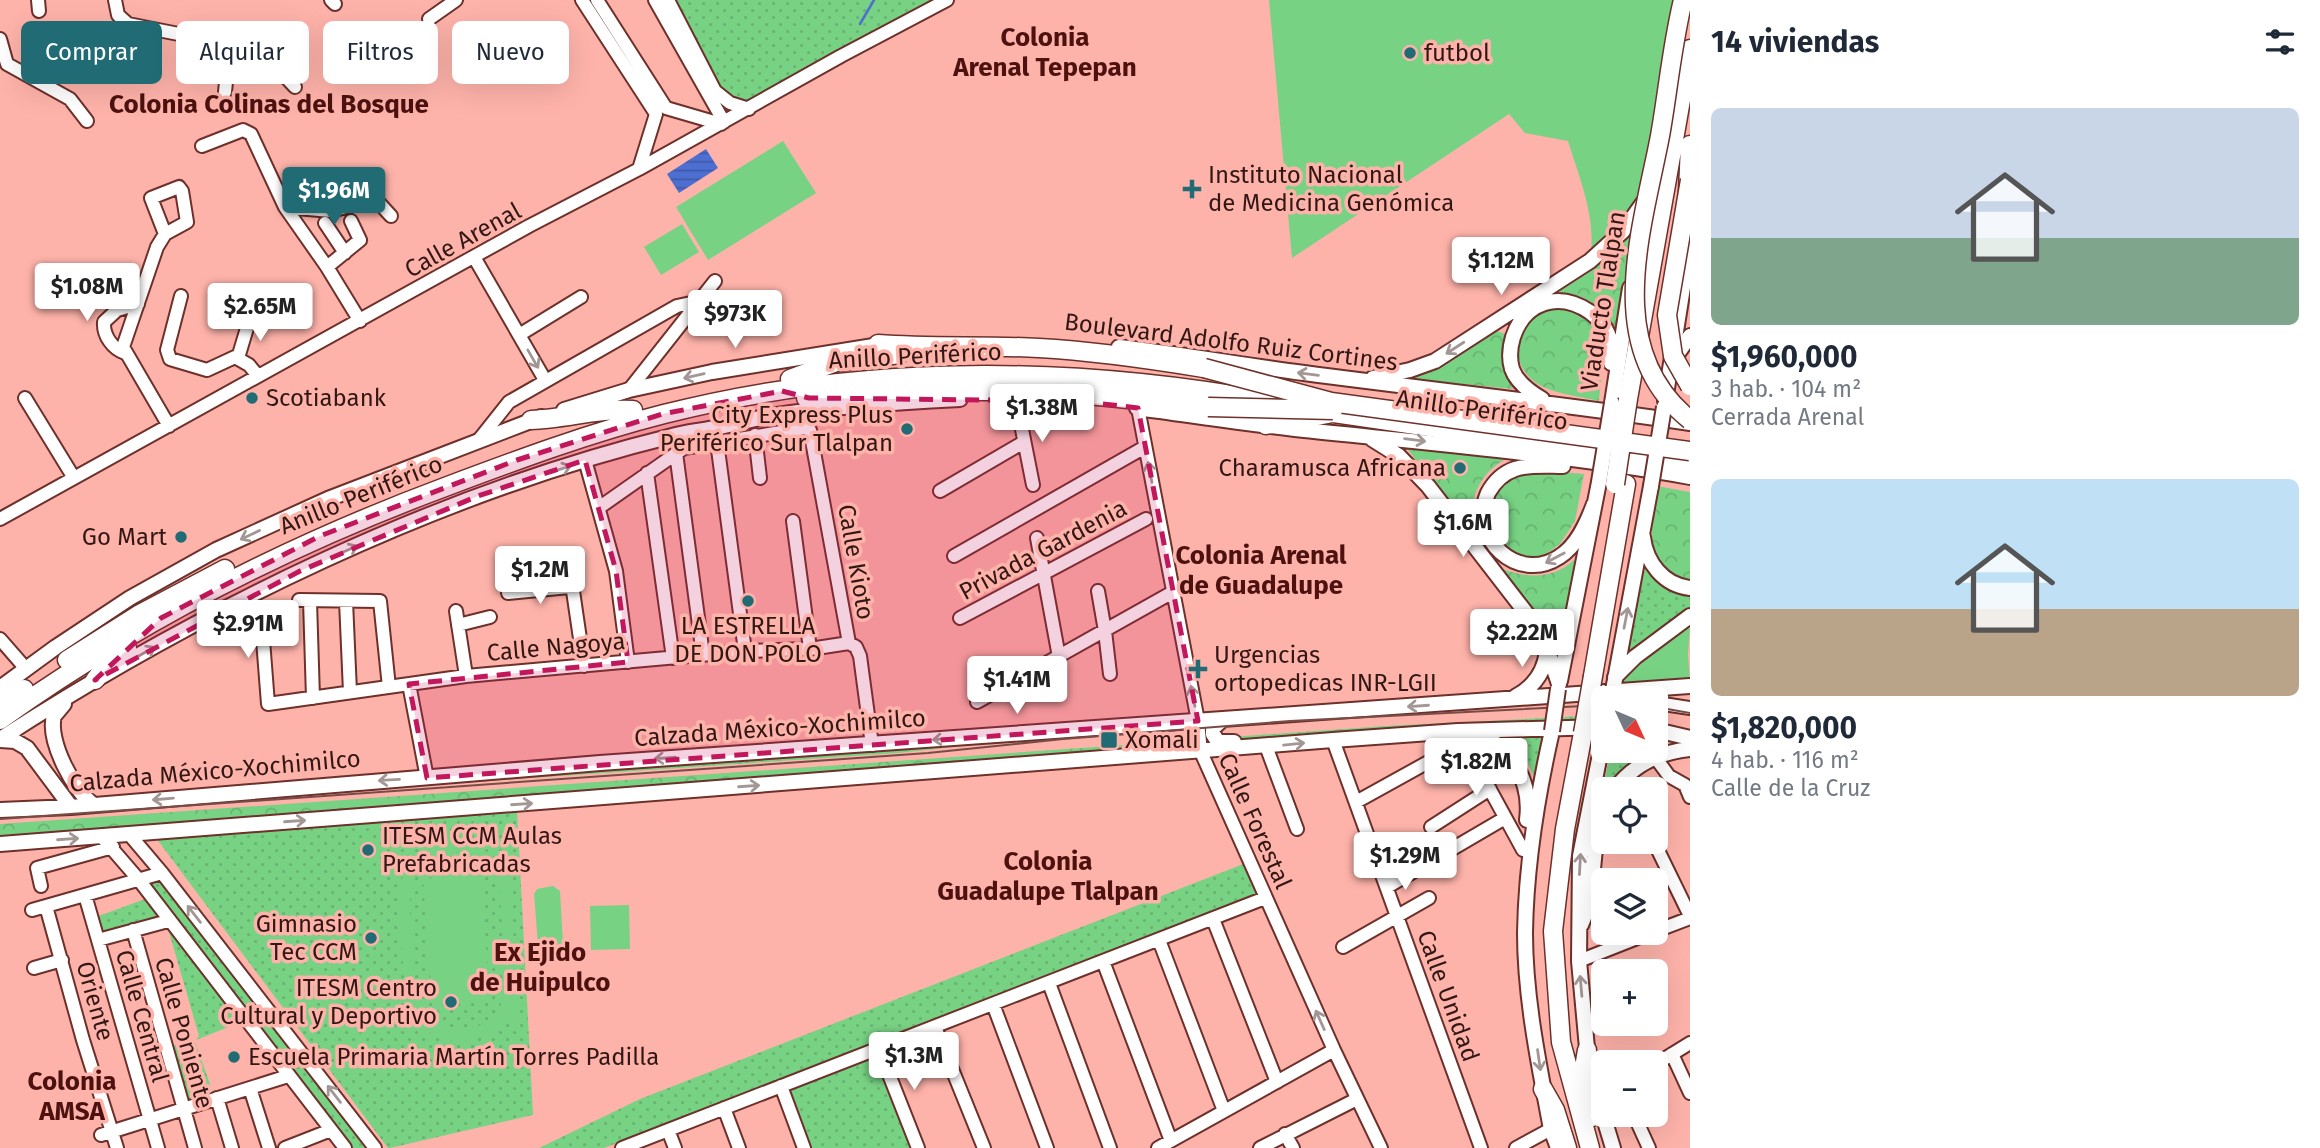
<!DOCTYPE html>
<html lang="es">
<meta charset="utf-8">
<style>
body{margin:0;font-family:"Fira Sans",sans-serif;background:#f6f6f7;color:#1f2937;height:100vh;display:flex;flex-direction:column;font-size:26px;white-space:nowrap}
*{box-sizing:border-box;margin:0}
p{font-size:23px;color:#747a83}
.icon{flex:none;width:38px;height:38px;fill:none;stroke:currentColor;stroke-width:2;stroke-linecap:round;stroke-linejoin:round}
.map{position:relative;flex:1;overflow:hidden}
.sheet{display:flex;flex-direction:column;background:#fff;width:630px}
.sheet>*{flex:none}
.top-card{position:absolute;left:21px;top:21px;width:665px;height:63px;display:flex;gap:14px}
.needle{width:46px;rotate:134deg}
.tools{position:absolute;left:1591px;top:686px;display:grid;gap:14px}
.tools a{display:grid;place-items:center;width:77px;height:77px;border-radius:10px;background:#fff;box-shadow:0 7px 28px #0002;font-size:35px}
.price{position:absolute;translate:-50% -60px;padding:0 16px;border-radius:7px;background:#fff;color:#222;font-size:23px;line-height:46px;filter:drop-shadow(0 2px 4px #0008)}
.price::after{content:'';position:absolute;left:50%;top:42px;width:21px;height:16px;margin-left:-10px;background:inherit;clip-path:polygon(0 0,100% 0,50% 100%)}
.price.current{background:#206b74;color:#fff}
ul{padding:0;list-style:none}
li{display:grid;align-content:center;gap:14px;height:371px;padding:0 21px}
li span{display:grid;place-items:center;height:217px;border-radius:10px;color:#555}
li>.icon{margin-inline-start:auto}
span .icon{width:126px;height:126px;fill:#fffc;stroke-width:1}
li b{font-size:30px}
h2{display:flex;justify-content:space-between;align-items:center;height:84px;padding:0 21px;font-size:30px}
.pill{padding:0 24px;border-radius:10px;background:#fff;box-shadow:0 7px 28px #0002;font-size:24px;line-height:63px}
.pill.current{background:#206b74;color:#fff}
main{display:flex;flex:1;min-height:0}
.map>svg:first-child{display:block}
</style>
<main>
<div class="map">
<svg width="1690" height="1148" viewBox="0 0 1690 1148">
<defs>
<pattern id="green-dots" width="8" height="8" patternUnits="userSpaceOnUse" patternTransform="scale(1.75)"><rect width="8" height="8" fill="#78d284"/><path d="M2 2h.1M6 6h.1" fill="none" stroke="#68b471" stroke-width="1.8" stroke-linecap="round"/></pattern>
<pattern id="forest-crowns" width="20" height="18" patternUnits="userSpaceOnUse" patternTransform="scale(1.75)"><rect width="20" height="18" fill="#78d284"/><path d="M2 6a3 3 0 1 1 6 0M12 15a3 3 0 1 1 6 0" fill="none" stroke="#68b471"/></pattern>
<pattern id="water-rules" width="6" height="5" patternUnits="userSpaceOnUse" patternTransform="scale(1.75)"><rect width="6" height="5" fill="#4d6fd1"/><path d="M0 2.5h6" fill="none" stroke="#415aa8"/></pattern>
</defs>
<rect width="100%" height="100%" fill="#feb3aa"/>
<!-- green -->
<path fill="url(#green-dots)" d="M675,0h264l-192,104 -25,-8z
M1642,565c13,18 26,26 48,30v14l-66,50z
M1543,736l-8,43 -15,-33 -14,-9z
M1611,751h40c-17,10 -33,21 -43,38h-5v9l-4,7z
M517,809l16,306 -143,33h-2l-235,-314z
M1246,863l14,32 -656,253h-65l101,-49z
M159,879l214,269h-22l-205,-265z
M145,899l16,19 -61,17 -4,-18z
M167,925l74,97 -45,18 3,-4z
M195,1041l18,52 -25,9 -18,-56z
M879,1052l36,96h-108l-23,-60z"/>
<!-- forest -->
<path fill="url(#forest-crowns)" d="M1634,219l-16,118c-15,-33 -35,-48 -73,-42z
M1563,307c7,3 16,4 22,8 27,18 16,59 14,86 -20,-5 -48,-7 -64,-19 -35,-26 -11,-73 28,-75z
M1494,330l11,4c-4,20 -2,37 8,55l-121,-12z
M1406,447l103,10c-32,17 -42,45 -35,79z
M1550,471l34,3 -9,47 -15,23 -14,10 -10,3 -23,-3 -10,-7 -14,-23 3,-26 11,-15 9,-6z
M1657,486l33,6v88c-49,-8 -39,-59 -33,-94z
M1580,554l-21,108c-10,-36 -36,-65 -59,-94 29,12 58,11 80,-14z
M1603,715v9l-348,16h-33l-6,-2 169,-12z
M1017,740l-119,13 -616,42 125,-11z
M1181,741v5l-1181,93v-15z"/>
<!-- pitch -->
<path fill="#78d284" fill-rule="evenodd" d="M1269,0h407l-34,203 -52,57c7,-41 -10,-80 -22,-119l-43,-8 -16,-19 -217,144z
M783,141l33,52 -108,67 -32,-53z
M682,224l17,28 -38,23 -17,-28z
M1690,626l-2,29 2,27 -70,5 11,-18z
M449,839c19,1 34,8 48,21v-8l10,-1 13,170 -11,1 -1,-6c-21,30 -68,35 -92,5 -5,-7 -8,-17 -11,-26l-7,-101c5,-29 23,-47 51,-55zM455,851c24,5 36,15 44,37 2,24 4,47 5,71 1,10 4,22 2,32 -13,52 -76,50 -91,-2 -1,-20 -3,-40 -4,-60 -3,-41 -3,-71 44,-78z
M481,874l9,125 -58,4 -9,-124z
M553,886l7,5 3,53 -4,5 -15,1 -6,-5 -4,-51 3,-5z
M629,905l1,44 -39,1 -1,-44z"/>
<!-- water -->
<path fill="url(#water-rules)" d="M706,149l12,19 -39,25 -12,-19z"/>
<g fill="none" stroke-linecap="round" stroke-linejoin="round">
<!-- stream -->
<path stroke="#4d6fd1" stroke-width="2.5" d="M860,24l14,-24"/>
<!-- minor casing -->
<g stroke="#6d302a" stroke-width="16">
<path id="minor" d="M38,0l1,11
M115,0l3,15 10,9 86,17h16l17,5 33,25 15,16
M331,0l4,4
M582,0l74,114 -17,55
M597,0l69,108 55,16
M655,0l69,122
M668,0l47,91 15,12 19,6
M429,19l27,-19
M0,39l7,25 63,35 17,22
M225,92l5,-51
M202,146l41,-16 8,4 34,73 42,60 33,54
M285,207l46,4 41,-11 8,4 11,12
M325,223l20,30
M165,234l-14,-36 28,-11 3,4 5,31 -22,12 -8,13 -34,100 46,79
M474,257l71,123
M327,267l33,-27 -9,-19
M181,296l-14,54 3,9 37,11 28,-13 14,8 9,11
M519,335l62,-38
M125,353c-12,-4 -22,-17 -21,-31l13,-12 21,-6
M238,358l12,-40
M629,390l86,-109
M25,398l49,80
M1016,399l17,86
M1138,408l60,313 3,31 133,298 47,98
M755,435l5,43
M478,441l31,-39 168,-96 23,-5
M717,442l28,209
M676,453l27,202
M585,460l31,111 12,91
M647,473l26,185
M940,491l84,-49
M600,507l84,-59 121,-20 5,2 39,213 7,4 4,9 12,89
M0,519l529,-293 110,-57 202,-113 106,-56
M793,521l17,128
M1037,538l22,119
M954,556l191,-109
M1098,591l7,40 5,43
M508,593l61,-6 4,4 11,75
M299,600l81,1 9,86
M310,601l3,97
M346,601l4,91
M456,611l10,65
M261,614l7,90 198,-28 279,-25 65,-2 39,-6
M960,618l186,-99
M458,625l32,-8
M0,639l21,24
M409,684l18,94
M977,702l196,-110
M1657,703l33,5
M1458,731l65,119
M1333,740l148,408
M1266,746l31,83
M1655,757l14,19 16,9 5,12
M1356,802l94,-52
M1431,827l59,-38
M129,834l33,39 213,275
M101,836l38,44 206,268
M1654,842l36,74
M41,886l-4,-18 76,-21
M1387,887l118,-69
M85,895l73,253
M46,906l37,134 34,108
M32,910l130,-37
M1213,919l64,163
M133,930l62,218
M1656,931l34,-13
M98,940l70,-19
M1159,940l65,171
M1343,947l86,-49
M1103,961l68,180
M1579,961l71,-28
M34,968l28,-8
M1049,983l61,165
M993,1004l54,144
M935,1027l49,121
M879,1049l39,99
M1672,1054l18,39
M1656,1064l34,-21
M781,1086l23,62
M250,1088l19,60
M217,1098l15,50
M724,1108l15,40
M1634,1115l15,33
M668,1130l7,18
M1285,1134l8,14
M101,1135l187,-59
M285,1148l46,-18
M622,1148l643,-250
M1158,1148l176,-98
M1260,1148l97,-49
M1516,1148l35,-19"/>
</g>
<!-- major casing -->
<g stroke="#6d302a" stroke-width="18">
<path id="major" d="M1119,347c62,7 123,18 185,26 129,17 258,31 386,50
M1673,360l17,-24
M1373,378l37,-8 25,-9 155,-100 33,-30 20,-28
M1542,399c-12,-7 -25,-16 -30,-30 -3,-10 -2,-22 1,-32 12,-36 46,-46 77,-25 18,13 23,29 21,51
M1665,401l25,-158
M1612,403l18,-115
M1137,408c53,7 105,15 158,21 132,14 264,25 395,48
M564,410l65,-20 83,-18 174,-28
M1372,439l27,17 29,30 102,132 14,22 15,44
M1563,466c-15,0 -33,-2 -48,3 -12,4 -21,13 -27,24 -20,45 30,91 71,64 18,-11 28,-34 35,-53
M1643,537c3,25 20,48 47,51
M1615,677l20,-20 55,-41
M1560,681l39,-199
M1614,685l37,-199
M0,688l56,-41 74,-49 86,-48 112,-51 213,-82
M1515,697c19,-10 30,-26 32,-47
M64,704l-10,12c-7,24 20,76 40,89
M1222,720l-9,8v6l5,8h16
M1656,730l34,8
M1552,731c-15,66 -26,134 -27,202 0,65 14,132 26,196l7,19
M1472,733c39,9 60,49 55,87
M0,739c201,-130 439,-246 672,-303 14,-4 28,-5 42,-8 19,-3 37,-9 56,-12 63,-10 127,-14 190,-17
M0,740l15,1 12,7 44,59
M1615,789c18,-24 45,-37 75,-40
M0,810l71,-3 529,-44 1090,-77
M0,844l1333,-104 125,-9 145,-4
M1581,925c16,-36 9,-78 22,-115
M1588,1059l-9,-98 1,-105 23,-117
M1593,1082l20,66"/>
</g>
<!-- highway casing -->
<g stroke="#6d302a" stroke-width="21">
<path id="highway" d="M1688,192l2,-47
M878,344c54,4 107,1 161,4 56,3 110,11 165,20
M790,379l46,-17 64,-8
M806,398l127,-7h86l59,3 130,13
M1628,399l62,-350
M1320,411l370,54
M531,420c35,-1 67,-12 102,-10
M1266,425l62,-11
M67,660l71,-45 87,-46
M1593,676l33,-192
M95,680l13,-16 19,-16
M0,705l24,-16
M0,720c137,-98 287,-174 445,-233 72,-27 144,-54 219,-73 201,-51 411,-49 614,-11
M1583,733l-18,96 -12,102 8,111 29,106
M1587,1050l-3,18 8,49
M1543,1089l12,21 12,38"/>
</g>
<!-- minor -->
<use href="#minor" stroke="#fff" stroke-width="12"/>
<!-- major -->
<use href="#major" stroke="#fff" stroke-width="14"/>
<!-- highway -->
<use href="#highway" stroke="#fff" stroke-width="18"/>
<!-- tram -->
<path stroke="#774c47" stroke-width="2" d="M1656,707l34,6
M0,819l928,-66 135,-14 227,-18 313,-16"/>
<!-- major-bridge casing -->
<g stroke="#6d302a" stroke-width="18" stroke-linecap="butt">
<path id="major-bridge" d="M1599,482l13,-79
M1651,486l13,-79
M1611,698l3,-13
M1552,731l6,-42"/>
</g>
<!-- highway-bridge casing -->
<g stroke="#6d302a" stroke-width="21" stroke-linecap="butt">
<path id="highway-bridge" d="M1683,0c-11,45 -15,91 -23,136 -18,94 -59,213 30,284
M1690,180l-23,135 6,41 17,30
M1204,368l127,34 359,49
M1208,407l125,3
M1615,484l13,-85
M1583,733l10,-57"/>
</g>
<!-- major-bridge -->
<use href="#major-bridge" stroke="#fff" stroke-width="14"/>
<!-- highway-bridge -->
<use href="#highway-bridge" stroke="#fff" stroke-width="18"/>
</g>
<!-- one-way arrows -->
<defs><path id="oneway-shaft" d="M-6 0H5M1.5-3L5.5 0L1.5 3" fill="none" stroke-width="1.6" stroke-linecap="round" stroke-linejoin="round" transform="scale(1.75)"/></defs>
<g stroke="#a39795">
<use href="#oneway-shaft" transform="translate(1455 348) rotate(147)"/>
<use href="#oneway-shaft" transform="translate(533 359) rotate(60)"/>
<use href="#oneway-shaft" transform="translate(1308 374) rotate(-173)"/>
<use href="#oneway-shaft" transform="translate(694 376) rotate(167)"/>
<use href="#oneway-shaft" transform="translate(1415 440) rotate(7)"/>
<use href="#oneway-shaft" transform="translate(561 469) rotate(-18)"/>
<use href="#oneway-shaft" transform="translate(1150 472) rotate(-101)"/>
<use href="#oneway-shaft" transform="translate(250 535) rotate(155)"/>
<use href="#oneway-shaft" transform="translate(348 550) rotate(-24)"/>
<use href="#oneway-shaft" transform="translate(1555 558) rotate(152)"/>
<use href="#oneway-shaft" transform="translate(1626 618) rotate(-79)"/>
<use href="#oneway-shaft" transform="translate(146 652) rotate(-29)"/>
<use href="#oneway-shaft" transform="translate(1193 696) rotate(-101)"/>
<use href="#oneway-shaft" transform="translate(1418 706) rotate(176)"/>
<use href="#oneway-shaft" transform="translate(943 739) rotate(175)"/>
<use href="#oneway-shaft" transform="translate(1294 744) rotate(-6)"/>
<use href="#oneway-shaft" transform="translate(665 758) rotate(176)"/>
<use href="#oneway-shaft" transform="translate(389 780) rotate(177)"/>
<use href="#oneway-shaft" transform="translate(749 786) rotate(-4)"/>
<use href="#oneway-shaft" transform="translate(163 799) rotate(175)"/>
<use href="#oneway-shaft" transform="translate(522 804) rotate(-4)"/>
<use href="#oneway-shaft" transform="translate(295 821) rotate(-4)"/>
<use href="#oneway-shaft" transform="translate(68 839) rotate(-4)"/>
<use href="#oneway-shaft" transform="translate(1580 864) rotate(-87)"/>
<use href="#oneway-shaft" transform="translate(194 914) rotate(-128)"/>
<use href="#oneway-shaft" transform="translate(1581 986) rotate(-95)"/>
<use href="#oneway-shaft" transform="translate(1320 1020) rotate(-114)"/>
<use href="#oneway-shaft" transform="translate(1539 1060) rotate(82)"/>
<use href="#oneway-shaft" transform="translate(334 1094) rotate(-128)"/>
</g>
<!-- marked area -->
<path fill="#c2185b" fill-opacity="0.2" stroke="#c2185b" stroke-width="5" stroke-dasharray="14 9" stroke-linejoin="round" d="M782,391l27,7 269,3 60,7 60,313 -771,57 -18,-94 219,-22 -12,-91 -31,-111 -107,36 -178,75 -205,109 66,-62 159,-82 197,-76 145,-46z"/>
<!-- markers -->
<g fill="#206b74" stroke="#feb3aa" stroke-width="2.5">
<circle cx="1410" cy="53" r="7"/>
<path d="M1188.5 178.5h7v7h7v7h-7v7h-7v-7h-7v-7h7z"/>
<circle cx="252" cy="398" r="7"/>
<circle cx="907" cy="429" r="7"/>
<circle cx="1460" cy="468" r="7"/>
<circle cx="181" cy="537" r="7"/>
<circle cx="748" cy="601" r="7"/>
<path d="M1194.5 658.5h7v7h7v7h-7v7h-7v-7h-7v-7h7z"/>
<rect x="1100" y="731" width="18" height="18" rx="3.5"/>
<circle cx="368" cy="850" r="7"/>
<circle cx="371" cy="938" r="7"/>
<circle cx="451" cy="1002" r="7"/>
<circle cx="234" cy="1057" r="7"/>
</g>
<g text-anchor="middle" stroke-width="7" stroke-linejoin="round" paint-order="stroke">
<!-- poi labels -->
<g font-size="24" fill="#321714" stroke="#feb3aa" text-anchor="start">
<text x="1424" y="61">futbol</text>
<text x="1208" y="183">Instituto Nacional<tspan x="1208" dy="28">de Medicina Genómica</tspan></text>
<text x="266" y="406">Scotiabank</text>
<text x="893" y="423" text-anchor="end">City Express Plus<tspan x="893" dy="28">Periférico Sur Tlalpan</tspan></text>
<text x="1446" y="476" text-anchor="end">Charamusca Africana</text>
<text x="167" y="545" text-anchor="end">Go Mart</text>
<text x="748" y="634" text-anchor="middle">LA ESTRELLA<tspan x="748" dy="28">DE DON POLO</tspan></text>
<text x="1214" y="663">Urgencias<tspan x="1214" dy="28">ortopedicas INR-LGII</tspan></text>
<text x="1125" y="748">Xomali</text>
<text x="382" y="844">ITESM CCM Aulas<tspan x="382" dy="28">Prefabricadas</tspan></text>
<text x="357" y="932" text-anchor="end">Gimnasio<tspan x="357" dy="28">Tec CCM</tspan></text>
<text x="437" y="996" text-anchor="end">ITESM Centro<tspan x="437" dy="28">Cultural y Deportivo</tspan></text>
<text x="248" y="1065">Escuela Primaria Martín Torres Padilla</text>
</g>
<!-- street labels -->
<g font-size="24" fill="#321714" stroke="#feb3aa">
<text transform="translate(463 240) rotate(-29)" y="8">Calle Arenal</text>
<text transform="translate(1603 301) rotate(-81)" y="8">Viaducto Tlalpan</text>
<text transform="translate(1231 342) rotate(7)" y="8">Boulevard Adolfo Ruiz Cortines</text>
<text transform="translate(915 356) rotate(-3)" y="8">Anillo Periférico</text>
<text transform="translate(1482 410) rotate(8)" y="8">Anillo Periférico</text>
<text transform="translate(361 495) rotate(-22)" y="8">Anillo Periférico</text>
<text transform="translate(1043 550) rotate(-28)" y="8">Privada Gardenia</text>
<text transform="translate(856 562) rotate(80)" y="8">Calle Kioto</text>
<text transform="translate(556 647) rotate(-5)" y="8">Calle Nagoya</text>
<text transform="translate(780 728) rotate(-4)" y="8">Calzada México-Xochimilco</text>
<text transform="translate(215 771) rotate(-5)" y="8">Calzada México-Xochimilco</text>
<text transform="translate(1255 821) rotate(66)" y="8">Calle Forestal</text>
<text transform="translate(1448 996) rotate(70)" y="8">Calle Unidad</text>
<text transform="translate(95 1001) rotate(74)" y="8">Oriente</text>
<text transform="translate(142 1016) rotate(74)" y="8">Calle Central</text>
<text transform="translate(184 1033) rotate(74)" y="8">Calle Poniente</text>
</g>
<!-- neighbourhood labels -->
<g font-size="26" font-weight="bold" fill="#4d120f" stroke="#feb3aa">
<text x="1045" y="46">Colonia<tspan x="1045" dy="30">Arenal Tepepan</tspan></text>
<text x="269" y="113">Colonia Colinas del Bosque</text>
<text x="1261" y="564">Colonia Arenal<tspan x="1261" dy="30">de Guadalupe</tspan></text>
<text x="1048" y="870">Colonia<tspan x="1048" dy="30">Guadalupe Tlalpan</tspan></text>
<text x="540" y="961">Ex Ejido<tspan x="540" dy="30">de Huipulco</tspan></text>
<text x="72" y="1090">Colonia<tspan x="72" dy="30">AMSA</tspan></text>
</g>
</g>
</svg>
<div class="tools">
<a><svg class="needle" viewBox="-14 -14 28 28"><path d="M0-13l5 13h-10z" fill="#e53935"/><path d="M0 13l5-13h-10z" fill="#747a83"/></svg></a>
<a><svg class="icon" aria-label="locate" viewBox="0 0 24 24"><circle cx="12" cy="12" r="6"/><path d="M12 2v4M12 18v4M2 12h4M18 12h4"/></svg></a>
<a><svg class="icon" aria-label="layers" viewBox="0 0 24 24"><path d="M12 4l9 5-9 5-9-5zM3 14l9 5 9-5"/></svg></a>
<a>+</a>
<a>−</a>
</div>
<b class="price current" style="left:334px;top:227px">$1.96M</b>
<b class="price" style="left:1501px;top:297px">$1.12M</b>
<b class="price" style="left:87px;top:323px">$1.08M</b>
<b class="price" style="left:260px;top:343px">$2.65M</b>
<b class="price" style="left:735px;top:350px">$973K</b>
<b class="price" style="left:1042px;top:444px">$1.38M</b>
<b class="price" style="left:1463px;top:559px">$1.6M</b>
<b class="price" style="left:540px;top:606px">$1.2M</b>
<b class="price" style="left:248px;top:660px">$2.91M</b>
<b class="price" style="left:1522px;top:669px">$2.22M</b>
<b class="price" style="left:1017px;top:716px">$1.41M</b>
<b class="price" style="left:1476px;top:798px">$1.82M</b>
<b class="price" style="left:1405px;top:892px">$1.29M</b>
<b class="price" style="left:914px;top:1092px">$1.3M</b>
<div class="top-card">
<a class="pill current">Comprar</a>
<a class="pill">Alquilar</a>
<a class="pill">Filtros</a>
<a class="pill">Nuevo</a>
</div>
</div>
<section class="sheet">
<h2>14 viviendas<svg class="icon" aria-label="filters" viewBox="0 0 24 24"><path d="M4 7h16M4 17h16"/><circle cx="9" cy="7" r="2"/><circle cx="15" cy="17" r="2"/></svg></h2>
<ul>
<li><span style="background:linear-gradient(#c9d6e8 60%,#7fa58c 0)"><svg class="icon" aria-label="home" viewBox="0 0 24 24"><path d="M3 11l9-7 9 7M6 9v11h12V9"/></svg></span><div><b>$1,960,000</b><p>3 hab. · 104 m²</p><p>Cerrada Arenal</p></div></li>
<li><span style="background:linear-gradient(#bfe0f5 60%,#b9a48a 0)"><svg class="icon" aria-label="home" viewBox="0 0 24 24"><path d="M3 11l9-7 9 7M6 9v11h12V9"/></svg></span><div><b>$1,820,000</b><p>4 hab. · 116 m²</p><p>Calle de la Cruz</p></div></li>
</ul>
</section>
</main>
